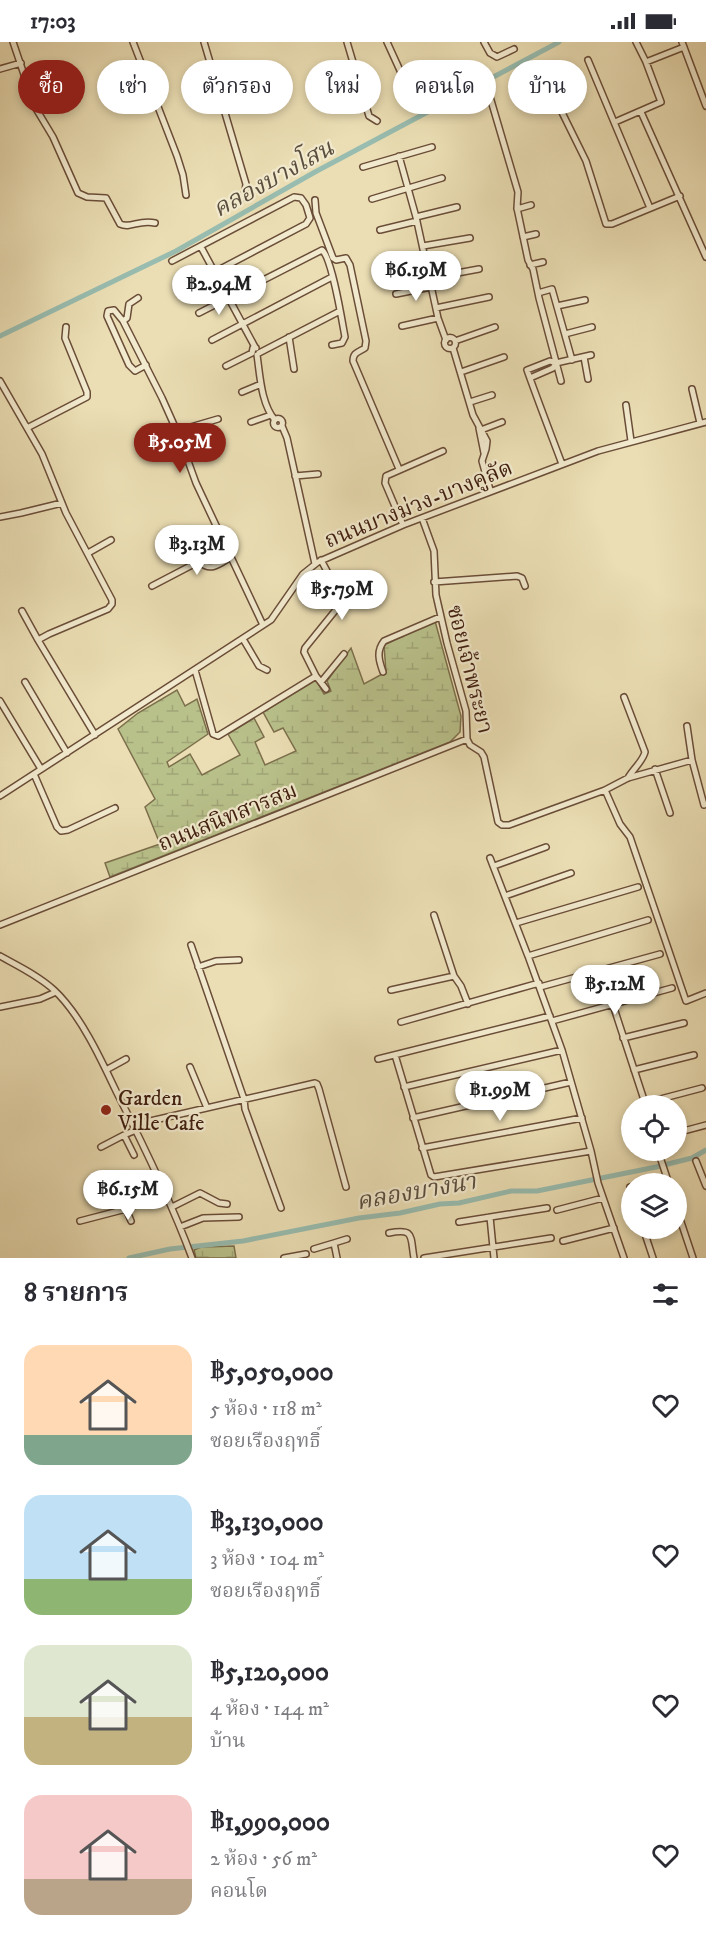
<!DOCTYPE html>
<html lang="th">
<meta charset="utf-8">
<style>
body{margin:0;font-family:"IM FELL DW Pica","Noto Serif Thai",serif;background:#f2f2f3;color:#2b2b33;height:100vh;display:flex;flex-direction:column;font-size:22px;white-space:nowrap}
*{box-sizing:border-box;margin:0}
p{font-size:20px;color:#7c7c81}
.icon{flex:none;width:33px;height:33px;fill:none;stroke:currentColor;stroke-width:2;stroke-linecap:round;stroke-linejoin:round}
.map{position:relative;height:1216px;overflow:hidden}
.panel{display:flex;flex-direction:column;background:#fff;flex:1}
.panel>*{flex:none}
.guide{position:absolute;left:18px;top:18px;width:670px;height:54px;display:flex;gap:12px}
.controls{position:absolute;left:621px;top:1053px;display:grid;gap:12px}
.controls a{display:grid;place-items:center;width:66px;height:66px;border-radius:50%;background:#fff;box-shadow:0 3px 9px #0003;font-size:30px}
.price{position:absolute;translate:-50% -51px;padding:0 14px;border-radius:21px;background:#fff;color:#222;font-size:20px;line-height:39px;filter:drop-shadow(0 2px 3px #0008)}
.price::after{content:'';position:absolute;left:50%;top:36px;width:18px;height:14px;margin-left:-9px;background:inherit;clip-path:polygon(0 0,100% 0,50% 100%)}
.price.selected{background:#8f2418;color:#fff}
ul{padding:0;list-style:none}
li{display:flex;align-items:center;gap:18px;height:150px;padding:0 24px}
li span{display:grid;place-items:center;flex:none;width:168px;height:120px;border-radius:18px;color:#555}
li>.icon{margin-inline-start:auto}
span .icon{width:72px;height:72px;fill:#fffc;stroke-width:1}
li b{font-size:26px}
h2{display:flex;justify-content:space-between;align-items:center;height:72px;padding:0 24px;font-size:26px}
.tag{padding:0 21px;border-radius:27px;background:#fff;box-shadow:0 3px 9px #0003;font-size:21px;line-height:54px}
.tag.selected{background:#8f2418;color:#fff}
.status{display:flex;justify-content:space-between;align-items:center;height:42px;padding:0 30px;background:#fff;direction:ltr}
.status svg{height:16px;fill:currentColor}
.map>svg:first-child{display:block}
</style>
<div class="status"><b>17:03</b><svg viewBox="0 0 49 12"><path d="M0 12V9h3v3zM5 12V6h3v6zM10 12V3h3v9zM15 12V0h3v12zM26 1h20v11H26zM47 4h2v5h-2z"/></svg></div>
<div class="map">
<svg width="706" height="1216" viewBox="0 0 706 1216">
<defs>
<pattern id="wetland-marsh" width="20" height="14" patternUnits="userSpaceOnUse" patternTransform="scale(1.5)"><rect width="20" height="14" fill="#b9c18b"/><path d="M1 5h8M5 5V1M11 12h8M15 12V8" fill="none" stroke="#a0a577"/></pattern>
</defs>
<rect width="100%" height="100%" fill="#ebdeb4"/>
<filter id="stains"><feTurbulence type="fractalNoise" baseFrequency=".00333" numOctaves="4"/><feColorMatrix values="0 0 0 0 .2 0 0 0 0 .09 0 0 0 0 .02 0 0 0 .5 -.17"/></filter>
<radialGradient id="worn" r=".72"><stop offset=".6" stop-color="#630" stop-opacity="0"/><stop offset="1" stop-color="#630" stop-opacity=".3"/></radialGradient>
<!-- wetland -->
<path fill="url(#wetland-marsh)" stroke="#7c6f4c" stroke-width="1.5" d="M435,579l26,95 -1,16 -10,10 -340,135 -5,-14 55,-19 -15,-37 10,-8 -37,-70 20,-16 39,-23 8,16 12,-7 11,35 -41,28 2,5 21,-13 12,21 38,-20 -12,-21 26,-16 10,19 -9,5 10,23 31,-14 -13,-23 -9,4 -11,-20 53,-32 8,14 7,-3 -4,-10 24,-33 13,36 22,-12 -2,-27z
M234,1204l2,12h-40l-2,-8 7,-3z"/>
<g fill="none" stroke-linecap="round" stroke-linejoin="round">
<!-- canal -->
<path stroke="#98bcaf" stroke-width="5" d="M0,294l176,-85 139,-79 244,-130
M129,1216l41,-9 73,-8 116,-23 41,-5 40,-9 19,-1 52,-12h26l119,-24 36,-9 14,-8"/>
<!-- minor casing -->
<g stroke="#6a4d38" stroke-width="8">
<path id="minor" d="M13,0l22,65 18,30 25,56 9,4 19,1 14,26c11,5 19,-5 35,-1
M133,0l44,114 6,19 3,20
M204,0l42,142 -1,8 -5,8
M347,0l22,74 8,5
M387,0l16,35
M484,0l6,11 7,4 17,-8
M636,0l10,20 38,-15
M682,0l24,64
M588,18l62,148
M0,27l21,-6
M515,44l25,-8 6,2 40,81 20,63h6l68,-28
M490,55l28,95 -1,16 11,52 5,9 6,29 22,83
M641,70l65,145
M615,80l46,-20 -15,-40
M399,114l17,61 22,101 8,22
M363,125l69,-20
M372,157l70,-21
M315,158l1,13 17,45 3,2 10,-2 4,7 16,76 -1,7c-6,4 -12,4 -12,13l46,108
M517,167l14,-4
M416,175l41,-10
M380,188l37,-9
M523,195l13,-3
M423,204l47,-8
M201,205l54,100
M172,219l122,-64 7,1 5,7 4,13 -4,6 -120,63
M389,220l36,-7
M530,223l13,-3
M430,236l49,-9
M538,251l14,-4 20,71
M396,252l35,-7
M557,264l28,-6
M436,266l53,-11
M199,271l123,-63c10,8 20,71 23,87l-3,6 -10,2
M123,279l4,-3 2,-14 9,-6
M402,284l36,-8
M565,292l27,-7
M289,295l5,32
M444.5 301a5.5 5.5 0 1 1 11 0a5.5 5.5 0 1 1-11 0Z
M212,298l120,-63
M455,299l40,-14
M453,306l20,67 14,26 -1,8 -4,12 8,29
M259,311l81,-42
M257,313c3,20 4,49 18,65
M584,315l4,22
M556,321l35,-8
M146,323l-11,6 -6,-6 -22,-49 1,-5 6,-1 9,11 39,77 17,38 17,47 67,142
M226,324l26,-13 1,-5h3
M461,330l43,-15
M530,336l23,-10 3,-5 -6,-2 -23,9c11,31 23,62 35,94
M0,339l42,73 24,59 46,87v4l-4,5 -59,25 -11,6 57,95
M692,347l8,34
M242,350l19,-8
M470,360l22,-7
M626,363l5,36
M273.5 381a4.5 4.5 0 1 1 9 0a4.5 4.5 0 1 1-9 0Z
M251,380l20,-7
M282,384l5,12 28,126
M27,386l60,-31v-5l-22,-54 1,-11
M479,386l5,25
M481,388l21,-8
M177,389l41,-12
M295,434l23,-2
M0,475l21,-4 41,-10
M422,476l12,33 2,44 11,48 19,68 1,28 3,6 11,7 3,5 14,65 4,3h7l96,-35 15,34 10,13 56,164 20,-8
M403,483l-18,-42 1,-7 57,-25
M88,511l23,-13
M321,518l22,41 -38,47 -1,4 12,24 10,13
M434,540l83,-6 5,2 3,8
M152,544l44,-23h5c10,9 20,0 30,-6
M343,559l39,-15
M22,569l16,29
M243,597l16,27 8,4
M195,628l17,60 1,4 5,2 98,-60
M383,630c-4,-11 -7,-21 1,-31l56,-24
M25,640l42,71
M321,640l23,-28
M624,655l21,55c-2,9 -12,17 -17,26
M0,659l41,68
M687,684l5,34
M655,727l15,44
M34,732l23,53 4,4 7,-1 47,-22
M605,748l23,-12 64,-18 12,45
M0,754l271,-176 32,-46 15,-12 85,-37 195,-74 108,-29
M490,816l38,98 34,94 29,101 7,32 26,75
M494,824l52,-19
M505,854l66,-23
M434,873l20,61 7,10 7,18
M516,881l122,-36
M0,883l467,-186
M191,903l53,154 1,10 36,99
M0,914c18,10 39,20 54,34 26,24 47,69 62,101 28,55 55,110 76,167
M528,914l120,-36
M198,925l18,-6 23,-1
M540,945l120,-33
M391,948l63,-14
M613,963l33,101
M0,965l40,-8 16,-7
M552,979l120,-33
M401,980l138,-39
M623,996l61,-15
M395,1013l36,120 3,2 157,-26
M378,1017l172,-43
M190,1025l17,41
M106,1028l20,-11
M634,1028l60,-15
M404,1045l158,-37
M645,1061l57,-15
M413,1076l158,-36
M133,1083l182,-42 2,1 2,5 27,98
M676,1091l30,-8
M101,1105l23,-12
M422,1106l160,-30
M655,1108l4,4 10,30
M134,1113l-10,-20 12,-5
M696,1119l10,25
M630,1145l2,5
M172,1165l28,-14 19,10 8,1
M676,1165l17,51
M126,1167l5,12
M557,1168l46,-12
M490,1175l4,41
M80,1179l46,-12 39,-17
M459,1180l88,-14
M180,1185l23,-9 36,-1
M643,1186l10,30
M389,1191c26,-5 21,3 25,25
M563,1199l51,-13
M334,1201l13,-4
M314,1207l20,-6 3,15
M284,1216l22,-4
M424,1216l127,-20"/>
</g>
<!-- minor -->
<use href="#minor" stroke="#f2eace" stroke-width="5"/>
</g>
<!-- markers -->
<circle fill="#8f2418" stroke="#f2eace" stroke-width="2" cx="106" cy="1068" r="6"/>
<g text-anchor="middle" stroke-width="4.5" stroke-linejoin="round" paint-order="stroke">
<!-- street labels -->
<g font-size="22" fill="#3f1d0e" stroke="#f2eace">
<text transform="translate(418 461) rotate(-22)" y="8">ถนนบางม่วง-บางคูลัด</text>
<text transform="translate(471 627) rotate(76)" y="8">ซอยเจ้าพระยา</text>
<text transform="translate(227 774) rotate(-22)" y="8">ถนนสนิทสารสม</text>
</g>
<!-- poi labels -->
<g font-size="22" fill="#3f1d0e" stroke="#f2eace" text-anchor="start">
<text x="118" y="1063">Garden<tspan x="118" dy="25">Ville Cafe</tspan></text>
</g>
<!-- water labels -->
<g font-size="24" font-style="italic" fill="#5a4d3e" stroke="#f2eace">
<text transform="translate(273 136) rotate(-29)" y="8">คลองบางโสน</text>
<text transform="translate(416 1149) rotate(-10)" y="8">คลองบางนา</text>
</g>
</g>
<rect width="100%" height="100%" filter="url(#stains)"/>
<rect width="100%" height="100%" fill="url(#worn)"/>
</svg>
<div class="controls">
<a><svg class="icon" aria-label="locate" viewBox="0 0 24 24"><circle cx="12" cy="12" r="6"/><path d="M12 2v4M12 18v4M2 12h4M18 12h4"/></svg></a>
<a><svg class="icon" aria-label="layers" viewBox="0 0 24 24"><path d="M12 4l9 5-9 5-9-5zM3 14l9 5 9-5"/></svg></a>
</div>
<b class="price" style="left:416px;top:260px">฿6.19M</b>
<b class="price" style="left:219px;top:274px">฿2.94M</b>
<b class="price selected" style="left:180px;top:432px">฿5.05M</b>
<b class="price" style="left:197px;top:534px">฿3.13M</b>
<b class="price" style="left:342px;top:579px">฿5.79M</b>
<b class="price" style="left:615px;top:974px">฿5.12M</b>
<b class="price" style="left:500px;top:1080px">฿1.99M</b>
<b class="price" style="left:128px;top:1179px">฿6.15M</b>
<div class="guide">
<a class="tag selected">ซื้อ</a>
<a class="tag">เช่า</a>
<a class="tag">ตัวกรอง</a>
<a class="tag">ใหม่</a>
<a class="tag">คอนโด</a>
<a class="tag">บ้าน</a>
</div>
</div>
<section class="panel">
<h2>8 รายการ<svg class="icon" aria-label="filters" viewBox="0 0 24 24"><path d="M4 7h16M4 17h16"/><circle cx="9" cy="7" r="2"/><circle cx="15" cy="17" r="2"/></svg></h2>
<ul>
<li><span style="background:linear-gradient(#ffd9b3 75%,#7fa58c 0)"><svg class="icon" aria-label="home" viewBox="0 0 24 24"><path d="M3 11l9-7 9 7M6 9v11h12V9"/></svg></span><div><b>฿5,050,000</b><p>5 ห้อง · 118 m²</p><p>ซอยเรืองฤทธิ์</p></div><svg class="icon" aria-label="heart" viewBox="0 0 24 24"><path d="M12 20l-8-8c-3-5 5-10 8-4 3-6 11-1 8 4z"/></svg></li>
<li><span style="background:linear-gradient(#bfe0f5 70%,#8fb573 0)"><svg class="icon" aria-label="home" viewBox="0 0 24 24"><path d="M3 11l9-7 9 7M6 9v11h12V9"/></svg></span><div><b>฿3,130,000</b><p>3 ห้อง · 104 m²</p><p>ซอยเรืองฤทธิ์</p></div><svg class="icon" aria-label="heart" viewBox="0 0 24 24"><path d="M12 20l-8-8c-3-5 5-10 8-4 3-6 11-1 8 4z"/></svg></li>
<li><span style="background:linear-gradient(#dfe7d0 60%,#c2b280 0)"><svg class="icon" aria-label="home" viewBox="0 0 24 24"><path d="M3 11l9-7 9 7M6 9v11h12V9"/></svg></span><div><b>฿5,120,000</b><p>4 ห้อง · 144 m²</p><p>บ้าน</p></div><svg class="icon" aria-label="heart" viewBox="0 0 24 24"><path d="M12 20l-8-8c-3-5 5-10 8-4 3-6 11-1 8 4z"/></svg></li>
<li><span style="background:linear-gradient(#f6c9c9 70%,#b9a48a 0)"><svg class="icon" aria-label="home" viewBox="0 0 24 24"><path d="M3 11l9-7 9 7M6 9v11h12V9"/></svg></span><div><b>฿1,990,000</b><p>2 ห้อง · 56 m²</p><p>คอนโด</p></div><svg class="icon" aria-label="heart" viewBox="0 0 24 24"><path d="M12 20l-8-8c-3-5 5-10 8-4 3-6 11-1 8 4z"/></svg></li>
</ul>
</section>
